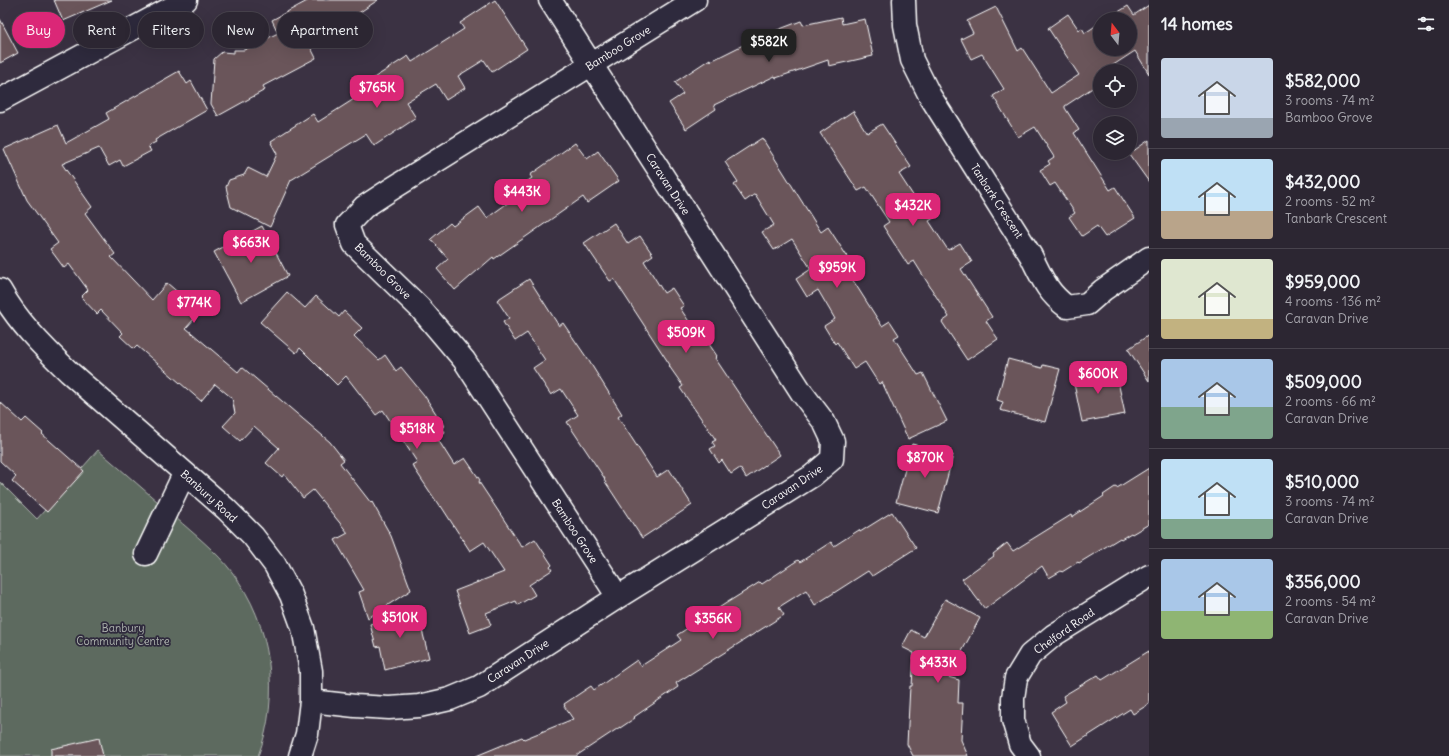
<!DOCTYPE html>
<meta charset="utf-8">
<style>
body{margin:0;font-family:Delius,sans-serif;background:#38323e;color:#f1f3f6;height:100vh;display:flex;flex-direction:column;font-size:15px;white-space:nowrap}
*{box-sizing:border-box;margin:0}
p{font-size:13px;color:#a6a5ac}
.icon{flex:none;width:22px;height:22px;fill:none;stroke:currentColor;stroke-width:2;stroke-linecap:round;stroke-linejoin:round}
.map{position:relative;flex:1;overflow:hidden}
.details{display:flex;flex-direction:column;background:#2c2632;width:300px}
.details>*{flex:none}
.top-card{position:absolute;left:12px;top:12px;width:380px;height:36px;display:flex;gap:8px}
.needle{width:26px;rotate:344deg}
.tools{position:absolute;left:1093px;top:12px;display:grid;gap:8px}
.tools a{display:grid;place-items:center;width:44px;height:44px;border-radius:50%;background:#2c2632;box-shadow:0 4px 16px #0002,0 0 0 1px #48434d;font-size:20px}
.price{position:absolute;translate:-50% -34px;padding:0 9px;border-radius:8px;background:#db2777;color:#fff;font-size:13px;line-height:26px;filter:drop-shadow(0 1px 2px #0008)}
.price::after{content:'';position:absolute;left:50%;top:24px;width:12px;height:9px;margin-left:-6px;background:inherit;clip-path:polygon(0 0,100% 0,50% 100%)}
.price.active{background:#222;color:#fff}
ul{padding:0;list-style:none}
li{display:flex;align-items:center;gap:12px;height:100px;padding:0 12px}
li+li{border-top:1px solid #48434d}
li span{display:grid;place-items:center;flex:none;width:112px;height:80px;border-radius:4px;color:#555}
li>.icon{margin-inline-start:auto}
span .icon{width:48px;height:48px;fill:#fffc;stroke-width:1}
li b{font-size:17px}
h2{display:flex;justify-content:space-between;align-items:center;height:48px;padding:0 12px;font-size:17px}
.chip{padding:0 14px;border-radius:18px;background:#2c2632;box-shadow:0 4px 16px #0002,0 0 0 1px #48434d;font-size:14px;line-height:36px}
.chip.active{background:#db2777;color:#fff}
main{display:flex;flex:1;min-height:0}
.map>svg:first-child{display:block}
</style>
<main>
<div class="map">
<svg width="1149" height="756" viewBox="0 0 1149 756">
<rect width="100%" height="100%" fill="#3b3243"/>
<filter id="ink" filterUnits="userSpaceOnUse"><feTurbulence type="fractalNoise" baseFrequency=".025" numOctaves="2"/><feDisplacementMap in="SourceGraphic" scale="8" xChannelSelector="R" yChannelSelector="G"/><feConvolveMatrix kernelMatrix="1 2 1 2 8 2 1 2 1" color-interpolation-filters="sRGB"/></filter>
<g filter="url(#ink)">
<!-- green -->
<path fill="#5d6a5f" stroke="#aeb4af" d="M98,450c26,22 52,45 77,67 20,18 41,34 57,55 40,52 49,124 26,184h-258v-274l37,37z"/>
<!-- building -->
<path fill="#6a545a" stroke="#fff" d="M54,0h58l-49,21z
M309,0h69l-55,37 -14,7 7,14 -53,28 2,4 -47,26 -7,-12 3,-45 8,-7 12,1v-3h10l34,-17 -6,-13z
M495,0l32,49 -35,23 -8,-12 -26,16 7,12 -19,12 -10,-16 -30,18 10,16 -42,28 -8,-12 -75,46 -21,47 -39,-20 -5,-20 3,-7 15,-5 4,-7 18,9 11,-23 -6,-11h1l-1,-2 42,-27 5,8 55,-35 -4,-6 39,-25 4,6 52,-33 -4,-6z
M1149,5v69l-14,-23 -31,20h-4v12l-35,23v2l14,22 -5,3 36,57 5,-3 20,31 -30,19 -8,-11 -15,10 -13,-19 6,-4 -20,-30 -5,3 -10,-16 10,-6 -2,-3 6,-4 -19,-30 -17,10 -25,-41 11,-7 -22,-35 -11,5 -10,-20 12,-6 -6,-12 29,-14 22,44 4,-3 29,45 28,-18 -31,-47 20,-14 11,16 3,-2 3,5 15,-10v26h30v-30h-23l21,-13 6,9z
M841,17l1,7 23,-5 8,37 -44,10 -1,-6 -52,18 -1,-2 -61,29 2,4 -30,20 -17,-26 14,-9 -8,-12 35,-23 1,2 48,-24 42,-16 2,4z
M0,19l18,34 -18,10z
M179,71l8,13 4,-3 16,29 -52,30 1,2 -8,4 3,5 -28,15 -3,-6 -11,6 -10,-18 -37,16 30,43 -7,6 30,41 -4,3 41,43 15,-17 14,12 -5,6 19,17 -9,10 52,44 4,-5 88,75 14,18 -4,3 31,40 1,-1 19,34 20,54 -43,28 -9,-26 5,-2 -29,-50 13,-7 -35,-43 -10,8 -19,-24 -2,3 -16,-14 13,-15 -25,-22 -14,15 -17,-15 12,-13 -3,-15 -17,-14 -14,17 -64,-55 -3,3 -14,-13 3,-3 -22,-23 -4,4 -16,-17 7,-7 -19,-26 -5,4 -14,-19 8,-6 -31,-43 -23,-51 54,-24 8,18 43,-24 -3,-6z
M853,111l14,22 15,-9 29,43 -12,7 19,29 11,-7 11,18 -11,7 19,29 12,-7 12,19 -11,7 31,48 -6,4 12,18 -31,21 -25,-38 7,-5 -35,-56 -6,4 -25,-39 6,-4 -23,-35 -8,4 -38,-58z
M762,138l59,94 7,-5 26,40 -7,4 35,55 8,-5 9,14 -5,3 24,37 5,-2 24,48 -39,18 -26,-57 -3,2 -14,-22 -11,7 -17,-27 -2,2 -11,-18 11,-7 -17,-29 -11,7 -11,-18 15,-10 -19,-30 -18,11 -12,-18 12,-7 -19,-31 -10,7 -11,-16 4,-3 -13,-20z
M1149,140v42l-20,-28z
M575,143l12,16 11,-8 21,30 -32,22 -4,-6 -89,62 -1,-2 -38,33 -18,-21 11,-10 -17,-20 19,-16 3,3 26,-19 8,11 29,-21 -4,-5 20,-14 -2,-3z
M614,223l14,21 12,-8 13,19 -9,6 20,32 8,-5 12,18 -4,2 22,33 3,-3 12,18 -2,2 65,97 -34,23 -6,-10 -9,6 -9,-14 -3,3 -9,-14 5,-3 -3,-4 4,-2 -36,-52 3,-2 -14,-20 1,-1 -56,-86 -4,2 -26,-38z
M262,226l26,50 -47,26 -27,-50z
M529,279l30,47 4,-3 26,38 33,53 -4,3 39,60 12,-8 23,36 -50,33 -38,-58 1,-1 -38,-57 11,-7 -17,-26 -10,6 -18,-27 12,-8 -18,-27 -12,8 -12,-19 6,-4 -12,-18z
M287,292l18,16 11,-12 23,21 5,-6 18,17 -8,8 25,24 6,-5 11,16 5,-4 23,28 20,31 -2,1 3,5 -8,6 17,27 11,-7 15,22 -1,2 43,65 13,-8 17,26 -2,2 2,3 -23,15 6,10 -17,10 -2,-4 -30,12 5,12 -21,8 -15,-42 49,-19 -20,-30 -14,9 -29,-45 -1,1 -28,-42 5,-3 -34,-52 -7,5 -30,-39 -9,9 -37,-37 -4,5 -36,-31z
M1149,335v46l-21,-32z
M1008,359l34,9 1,-3 17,4 -15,53 -45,-12 3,-8 -6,-2z
M1097,369l1,7 18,-4 9,42 -43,8 -10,-48z
M0,402l22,20 4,-4 17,15 -1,1 42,37 -37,41 -35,-31 4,-5 -16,-15z
M912,444l41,11 -15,58 -42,-11z
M1149,468v56l-17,10 -1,-1 -10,6 -1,-1 -41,25 -1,-1 -16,10 -1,-1 -12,7 -7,-12 -57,43 -23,-30 32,-23 -1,-2 14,-11 6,8 58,-36 1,2 32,-21 -1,-1 12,-8 2,1z
M892,512l24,36 -44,28 -4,-5 -53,34 -9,-15 -27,17 5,8 -108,68 2,4 -44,30 1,1 -15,10v-1l-44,29h-100l46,-19 2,2 49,-20 -9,-13h1l-1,-2 27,-18 3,4 43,-30 4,6 40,-26 -4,-5 51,-33 32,-20 2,2 36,-24 2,2 31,-20 3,4 25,-16 1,2z
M945,599l35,19 -32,59 11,3 -1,23h5l-2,37 7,16h-55l-6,-12 3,-58h2l2,-33 -12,-6 9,-17 13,7z
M416,606l13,52 -44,12 -5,-24 -4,1 -6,-23z
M1149,651v53l-16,10 -3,-5 -58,37 -21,-34 15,-10 -3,-6 35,-21 4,5z
M99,738l4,18h-52v-7z"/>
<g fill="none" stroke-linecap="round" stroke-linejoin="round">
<!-- minor casing -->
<g stroke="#fff" stroke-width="25">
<path id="minor" d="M904,0l1,25 7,35 18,36 101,160c11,22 16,36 36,51l20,-3 16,-14 46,-32
M0,100l186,-100
M0,290c17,31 43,57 69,82l157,137 27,27 22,29 16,30 12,33 8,43v30l-4,33 -7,22
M146,554l38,-80
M618,597l-154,-237 -44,-52 -66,-64 -7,-19 17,-18 26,-17 305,-190
M311,701l44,5 34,2 30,-2 31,-7 29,-12 139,-90 194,-121 20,-17 1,-18 -9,-19 -22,-29 -252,-393
M1029,756l-9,-12 -7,-24v-22l3,-20 14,-23 24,-20 95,-59"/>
</g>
<!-- minor -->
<use href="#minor" stroke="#2f2a3d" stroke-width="22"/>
</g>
</g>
<g text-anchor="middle" stroke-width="3.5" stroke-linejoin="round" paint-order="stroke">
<!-- street labels -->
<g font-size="11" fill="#fff" stroke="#2f2a3d">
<text transform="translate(618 48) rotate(-32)" y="4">Bamboo Grove</text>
<text transform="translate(668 184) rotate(57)" y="4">Caravan Drive</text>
<text transform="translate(997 201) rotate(57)" y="4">Tanbark Crescent</text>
<text transform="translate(383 271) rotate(45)" y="4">Bamboo Grove</text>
<text transform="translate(792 487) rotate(-34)" y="4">Caravan Drive</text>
<text transform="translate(209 496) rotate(42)" y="4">Banbury Road</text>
<text transform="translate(575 531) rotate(57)" y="4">Bamboo Grove</text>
<text transform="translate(1064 631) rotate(-35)" y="4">Chelford Road</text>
<text transform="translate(518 661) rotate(-33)" y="4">Caravan Drive</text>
</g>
<!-- park labels -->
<g font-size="11" fill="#aeb4af" stroke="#2f2a3d">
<text x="123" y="632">Banbury<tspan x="123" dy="13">Community Centre</tspan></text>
</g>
</g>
</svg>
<div class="tools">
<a><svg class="needle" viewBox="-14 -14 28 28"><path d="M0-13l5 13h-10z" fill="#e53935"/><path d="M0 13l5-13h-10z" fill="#a6a5ac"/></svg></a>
<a><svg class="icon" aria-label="locate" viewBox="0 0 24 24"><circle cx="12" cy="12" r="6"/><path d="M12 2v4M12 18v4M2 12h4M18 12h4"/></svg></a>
<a><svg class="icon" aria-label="layers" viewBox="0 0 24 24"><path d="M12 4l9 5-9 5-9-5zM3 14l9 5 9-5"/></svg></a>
</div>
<b class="price active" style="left:769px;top:63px">$582K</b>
<b class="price" style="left:377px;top:109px">$765K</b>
<b class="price" style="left:522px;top:213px">$443K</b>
<b class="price" style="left:913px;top:227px">$432K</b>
<b class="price" style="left:251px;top:264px">$663K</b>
<b class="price" style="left:837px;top:289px">$959K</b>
<b class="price" style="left:194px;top:324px">$774K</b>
<b class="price" style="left:686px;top:354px">$509K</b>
<b class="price" style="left:1098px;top:395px">$600K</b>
<b class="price" style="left:417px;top:450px">$518K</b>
<b class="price" style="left:925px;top:479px">$870K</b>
<b class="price" style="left:400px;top:639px">$510K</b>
<b class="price" style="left:713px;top:640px">$356K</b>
<b class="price" style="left:938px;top:684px">$433K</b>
<div class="top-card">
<a class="chip active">Buy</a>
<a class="chip">Rent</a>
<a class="chip">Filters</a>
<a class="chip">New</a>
<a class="chip">Apartment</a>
</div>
</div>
<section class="details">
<h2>14 homes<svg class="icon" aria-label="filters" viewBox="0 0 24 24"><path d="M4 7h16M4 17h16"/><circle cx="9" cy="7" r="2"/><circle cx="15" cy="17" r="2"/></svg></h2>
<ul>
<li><span style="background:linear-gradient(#c9d6e8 75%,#9aa5b1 0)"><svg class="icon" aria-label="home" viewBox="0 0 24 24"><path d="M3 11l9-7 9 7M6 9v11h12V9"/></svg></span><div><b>$582,000</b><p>3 rooms · 74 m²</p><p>Bamboo Grove</p></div></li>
<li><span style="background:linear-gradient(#bfe0f5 65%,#b9a48a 0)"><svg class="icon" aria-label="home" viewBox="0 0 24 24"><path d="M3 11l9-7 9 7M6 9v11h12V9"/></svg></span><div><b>$432,000</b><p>2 rooms · 52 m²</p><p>Tanbark Crescent</p></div></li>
<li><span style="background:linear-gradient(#dfe7d0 75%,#c2b280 0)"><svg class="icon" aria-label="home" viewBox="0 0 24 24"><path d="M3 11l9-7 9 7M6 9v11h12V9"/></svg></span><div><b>$959,000</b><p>4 rooms · 136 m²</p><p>Caravan Drive</p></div></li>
<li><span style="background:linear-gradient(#a9c7e8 60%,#7fa58c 0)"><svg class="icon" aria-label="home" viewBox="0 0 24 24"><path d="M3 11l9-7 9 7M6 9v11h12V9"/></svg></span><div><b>$509,000</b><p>2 rooms · 66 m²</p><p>Caravan Drive</p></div></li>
<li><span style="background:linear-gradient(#bfe0f5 75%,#7fa58c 0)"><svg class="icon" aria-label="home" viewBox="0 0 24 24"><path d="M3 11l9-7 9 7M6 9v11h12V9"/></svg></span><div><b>$510,000</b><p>3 rooms · 74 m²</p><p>Caravan Drive</p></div></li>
<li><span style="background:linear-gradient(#a9c7e8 65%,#8fb573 0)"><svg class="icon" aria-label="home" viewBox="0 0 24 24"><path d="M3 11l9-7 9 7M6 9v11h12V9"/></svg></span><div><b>$356,000</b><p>2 rooms · 54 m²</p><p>Caravan Drive</p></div></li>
</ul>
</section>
</main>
